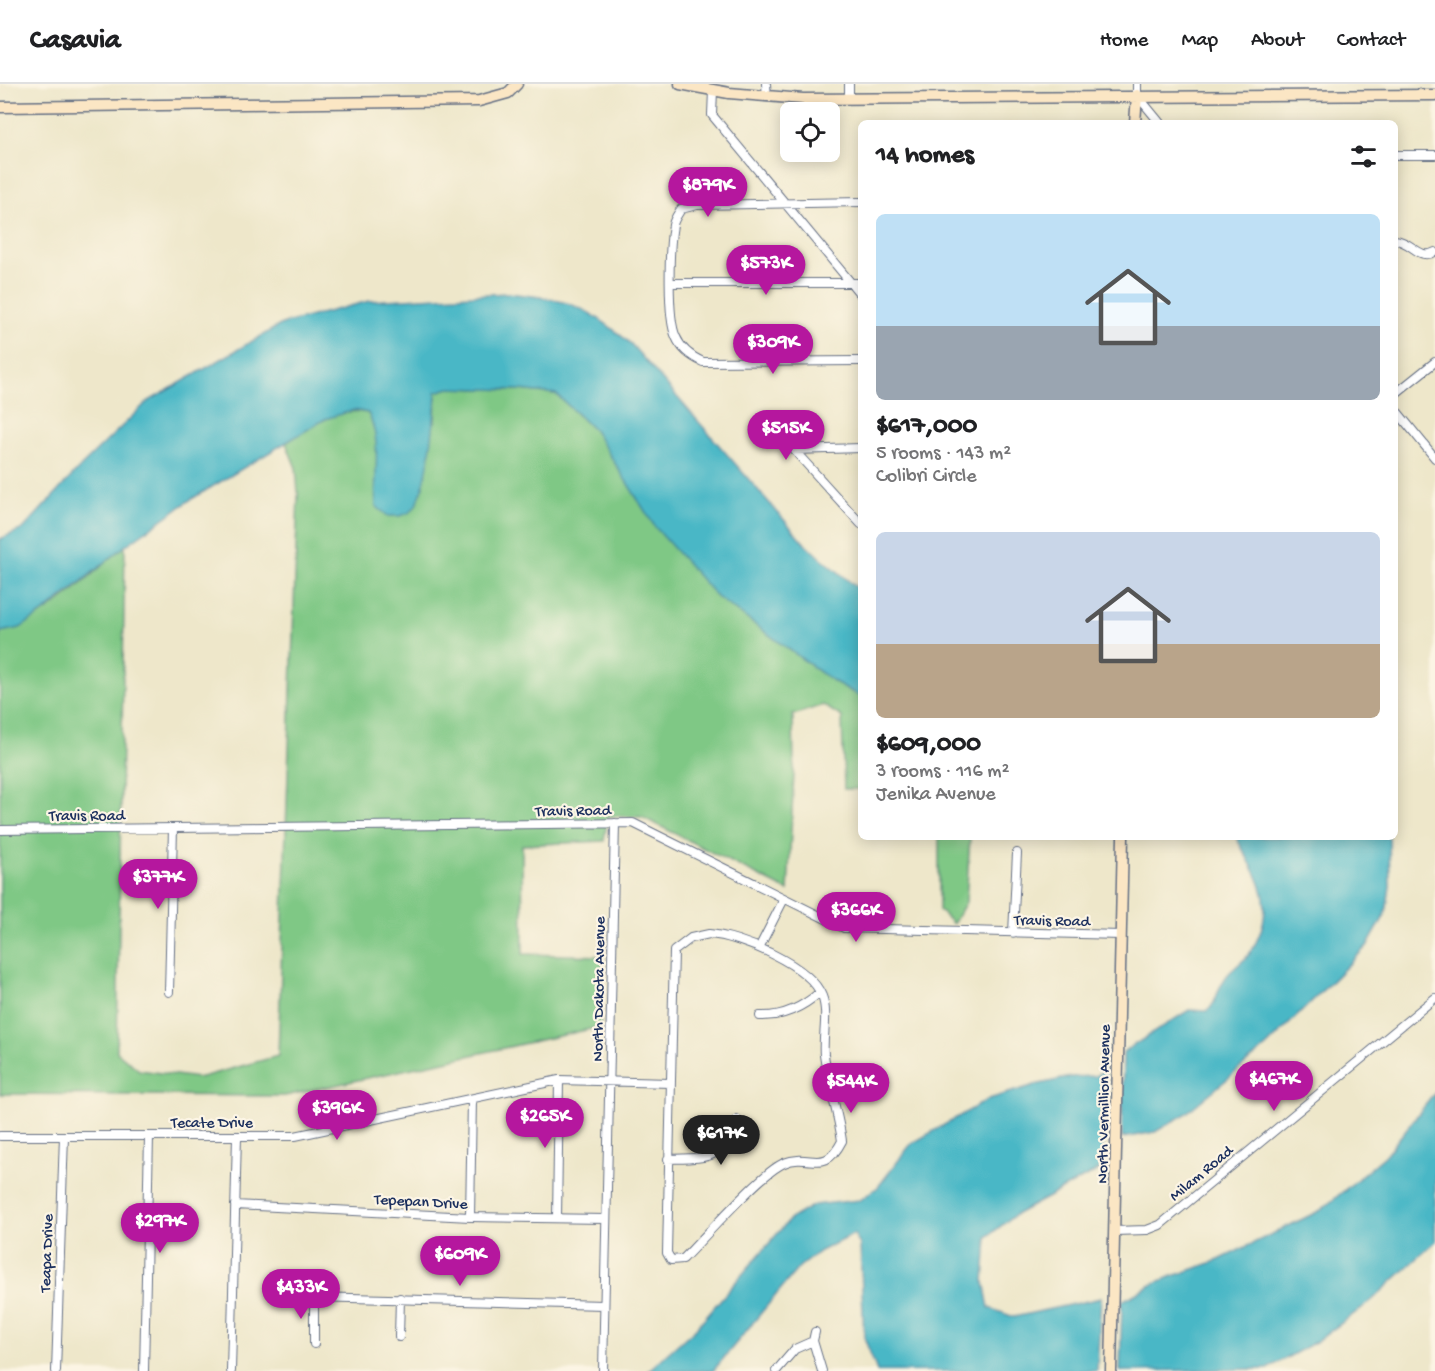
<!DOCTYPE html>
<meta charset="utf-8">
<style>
body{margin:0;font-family:"Gochi Hand",sans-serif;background:#f6f6f6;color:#202124;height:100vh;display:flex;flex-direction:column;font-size:22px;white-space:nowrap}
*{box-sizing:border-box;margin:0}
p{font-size:20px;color:#757577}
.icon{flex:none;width:33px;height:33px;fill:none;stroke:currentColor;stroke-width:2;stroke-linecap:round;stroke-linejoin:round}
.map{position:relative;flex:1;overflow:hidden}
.side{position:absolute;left:858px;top:36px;width:540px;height:720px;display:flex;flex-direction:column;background:#fff;border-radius:9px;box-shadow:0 3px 15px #0003}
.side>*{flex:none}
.buttons{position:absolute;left:780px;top:18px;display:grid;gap:12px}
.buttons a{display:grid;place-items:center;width:60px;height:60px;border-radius:9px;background:#fff;box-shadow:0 3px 15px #0003;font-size:30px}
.price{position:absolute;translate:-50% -51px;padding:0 14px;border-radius:21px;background:#b5179e;color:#fff;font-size:20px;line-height:39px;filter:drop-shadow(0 2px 3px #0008)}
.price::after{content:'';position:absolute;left:50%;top:36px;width:18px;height:14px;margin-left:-9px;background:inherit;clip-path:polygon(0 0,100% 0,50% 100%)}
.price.selected{background:#222;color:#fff}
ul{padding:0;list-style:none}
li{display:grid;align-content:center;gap:12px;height:318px;padding:0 18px}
li span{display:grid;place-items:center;height:186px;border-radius:9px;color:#555}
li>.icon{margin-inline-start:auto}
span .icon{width:108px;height:108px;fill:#fffc;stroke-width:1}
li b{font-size:26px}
h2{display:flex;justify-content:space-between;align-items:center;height:72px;padding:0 18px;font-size:26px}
header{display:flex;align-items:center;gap:36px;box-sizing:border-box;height:84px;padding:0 30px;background:#fff;border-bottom:2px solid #e0e0e0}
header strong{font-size:28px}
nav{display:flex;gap:33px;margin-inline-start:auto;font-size:21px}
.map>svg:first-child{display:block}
</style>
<header>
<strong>Casavia</strong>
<nav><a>Home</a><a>Map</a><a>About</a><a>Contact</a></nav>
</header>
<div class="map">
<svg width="1435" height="1287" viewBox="0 0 1435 1287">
<rect width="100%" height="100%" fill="#fcf5e5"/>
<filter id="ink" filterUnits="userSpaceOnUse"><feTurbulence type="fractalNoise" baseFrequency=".0167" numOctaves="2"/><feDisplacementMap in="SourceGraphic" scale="12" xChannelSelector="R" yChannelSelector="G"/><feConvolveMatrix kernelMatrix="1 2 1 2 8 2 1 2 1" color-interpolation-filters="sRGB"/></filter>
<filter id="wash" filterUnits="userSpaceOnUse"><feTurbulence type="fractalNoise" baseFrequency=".008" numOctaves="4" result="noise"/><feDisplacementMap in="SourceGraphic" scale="24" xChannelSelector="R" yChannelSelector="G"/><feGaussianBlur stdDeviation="1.35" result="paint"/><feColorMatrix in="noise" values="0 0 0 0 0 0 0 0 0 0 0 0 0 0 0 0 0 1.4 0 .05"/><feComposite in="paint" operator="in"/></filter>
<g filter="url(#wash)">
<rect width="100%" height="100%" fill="#eee7ca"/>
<!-- grass -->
<path fill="#7fc885" stroke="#4d7c72" stroke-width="1.5" d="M449,304l71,2 36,4 38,36 30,44 93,123 113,82 31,18v92h-17l-2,-72 -19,-12 -30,10 1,57 -6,119 -146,-74 -34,-1 -4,25 -82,4 1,109 80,2 -3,71 -315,69 -285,-2v-462c45,-9 89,-57 125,-86l-8,506 22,18 59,8 80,-22 20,-563 -2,-25 -10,-25c24,-15 52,-38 82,-30 7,15 10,26 9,42l58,-33 1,-30z
M939,753h31l-4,65 -13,22 -14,-14z"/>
<!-- water -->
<path fill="#4ab7c6" stroke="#327392" stroke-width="1.5" d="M508,209c62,7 76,11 123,51l175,201 55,46v106l-31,-18 -113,-82 -62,-70 -61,-97 -38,-36 -36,-4 -71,-2 -13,4c-1,23 -8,106 -25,119 -7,6 -14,5 -23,5l-12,-10c-3,-32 7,-63 -8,-93l-14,-3 -29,9 -135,81 -65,46 -81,66 -24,16 -20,4v-93l23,-10 59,-64 65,-63 135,-78 87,-23z
M1236,753h153l1,49 -4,27 -18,32 -101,101 -83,69 -29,17 -33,6 1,-86 66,-42 18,1c11,-9 9,-20 17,-31 6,-11 19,-17 26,-27 30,-48 9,-73 -14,-116z
M1106,986l-4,98 -87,47 -28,22 -3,45 5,26 25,9 87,-19 -4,73h-220l-13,-34 -4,-92 -6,-11 -34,17 -21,16 -86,104h-65l48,-43 94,-109 24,-14 46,-5 18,-13 33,-43 78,-45 46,-14 36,-8 24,-1z
M1435,1009v149l-65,60 -53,39 -50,28 -147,2 2,-70 37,-20 60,-21 102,-50 64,-54z"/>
</g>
<g filter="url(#ink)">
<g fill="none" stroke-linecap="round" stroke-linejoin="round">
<!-- street casing -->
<g stroke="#656f84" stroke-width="10">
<path id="street" d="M766,0l1,13
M1137,0v11l23,28
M713,6l-1,25 149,180
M849,15v-15
M1395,71h40
M861,118l-164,3 -16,4c-3,5 -7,10 -8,16 -4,22 -6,94 3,112 5,12 16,20 27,25l158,-1
M1395,156c17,1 24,21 40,12
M671,199h190
M1395,310l40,-32
M1395,325l40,49
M861,364l-67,2 67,74
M0,746l633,-7 211,105 277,7
M1013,849l4,-80
M709,850c31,2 101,31 113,62 7,18 0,40 2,59 4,29 14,57 18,86 -18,35 -31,11 -58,22 -22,9 -81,76 -101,96l-12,1 -4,-7 7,-302 17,-13z
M759,864l25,-49
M169,908l4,-164
M760,932c23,1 43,-9 60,-24
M0,1052h295l264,-56 111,3
M668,1075c36,-1 59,2 69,-40
M235,1121l235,12 136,2
M470,1133l2,-118
M557,1134l2,-138
M1114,1147l33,-1 13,-5 275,-227
M399,1253l1,-39
M813,1257l9,30
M314,1260v-47l290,8
M56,1287l8,-235
M144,1287l5,-235
M231,1287l6,-235
M603,1287l12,-548
M776,1287l19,-22 18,-8 2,-9"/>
</g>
<!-- secondary casing -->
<g stroke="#656f84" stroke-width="13">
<path id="secondary" d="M680,0l49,9 74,6 632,-4
M0,23l479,-6 29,-8 9,-9
M1135,39l2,-28
M1111,1287l12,-534"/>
</g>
<!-- street -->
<use href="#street" stroke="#fff" stroke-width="8"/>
<!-- secondary -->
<use href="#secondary" stroke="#fbe6c4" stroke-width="10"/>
</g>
</g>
<g text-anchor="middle" stroke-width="4.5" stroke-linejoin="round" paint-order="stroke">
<!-- street labels -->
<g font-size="16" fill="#1b2f5e" stroke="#fcf5e5">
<text transform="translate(573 725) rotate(-1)" y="6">Travis Road</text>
<text x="87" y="736">Travis Road</text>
<text transform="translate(1052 835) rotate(1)" y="6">Travis Road</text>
<text transform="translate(597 905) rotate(-89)" y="6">North Dakota Avenue</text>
<text transform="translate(1102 1020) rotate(-89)" y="6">North Vermillion Avenue</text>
<text x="212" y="1043">Tecate Drive</text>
<text transform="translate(1200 1088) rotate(-40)" y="6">Milam Road</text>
<text transform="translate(421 1116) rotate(3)" y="6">Tepepan Drive</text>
<text transform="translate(45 1169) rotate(-88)" y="6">Teapa Drive</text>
</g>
</g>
</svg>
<div class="buttons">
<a><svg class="icon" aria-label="locate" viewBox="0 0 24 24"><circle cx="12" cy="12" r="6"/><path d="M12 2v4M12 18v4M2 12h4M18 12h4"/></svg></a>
</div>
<b class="price" style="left:708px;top:134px">$879K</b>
<b class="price" style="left:766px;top:212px">$573K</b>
<b class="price" style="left:773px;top:291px">$309K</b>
<b class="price" style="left:786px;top:377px">$515K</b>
<b class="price" style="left:158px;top:826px">$377K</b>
<b class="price" style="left:856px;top:859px">$366K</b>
<b class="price" style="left:1274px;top:1028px">$467K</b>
<b class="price" style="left:851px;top:1030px">$544K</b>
<b class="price" style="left:337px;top:1057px">$396K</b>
<b class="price" style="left:545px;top:1065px">$265K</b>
<b class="price selected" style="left:721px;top:1082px">$617K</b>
<b class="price" style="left:160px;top:1170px">$297K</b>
<b class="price" style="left:460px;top:1203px">$609K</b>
<b class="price" style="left:301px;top:1236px">$433K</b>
<section class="side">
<h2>14 homes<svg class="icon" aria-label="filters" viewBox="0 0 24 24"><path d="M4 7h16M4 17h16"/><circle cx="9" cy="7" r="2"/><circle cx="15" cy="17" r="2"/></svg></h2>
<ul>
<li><span style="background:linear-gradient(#bfe0f5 60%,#9aa5b1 0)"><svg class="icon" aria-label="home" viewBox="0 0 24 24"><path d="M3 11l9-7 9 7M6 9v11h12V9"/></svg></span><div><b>$617,000</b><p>5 rooms · 143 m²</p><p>Colibri Circle</p></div></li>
<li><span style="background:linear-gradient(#c9d6e8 60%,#b9a48a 0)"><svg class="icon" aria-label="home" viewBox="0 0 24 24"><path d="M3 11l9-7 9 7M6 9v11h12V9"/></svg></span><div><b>$609,000</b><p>3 rooms · 116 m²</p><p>Jenika Avenue</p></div></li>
</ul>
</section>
</div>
